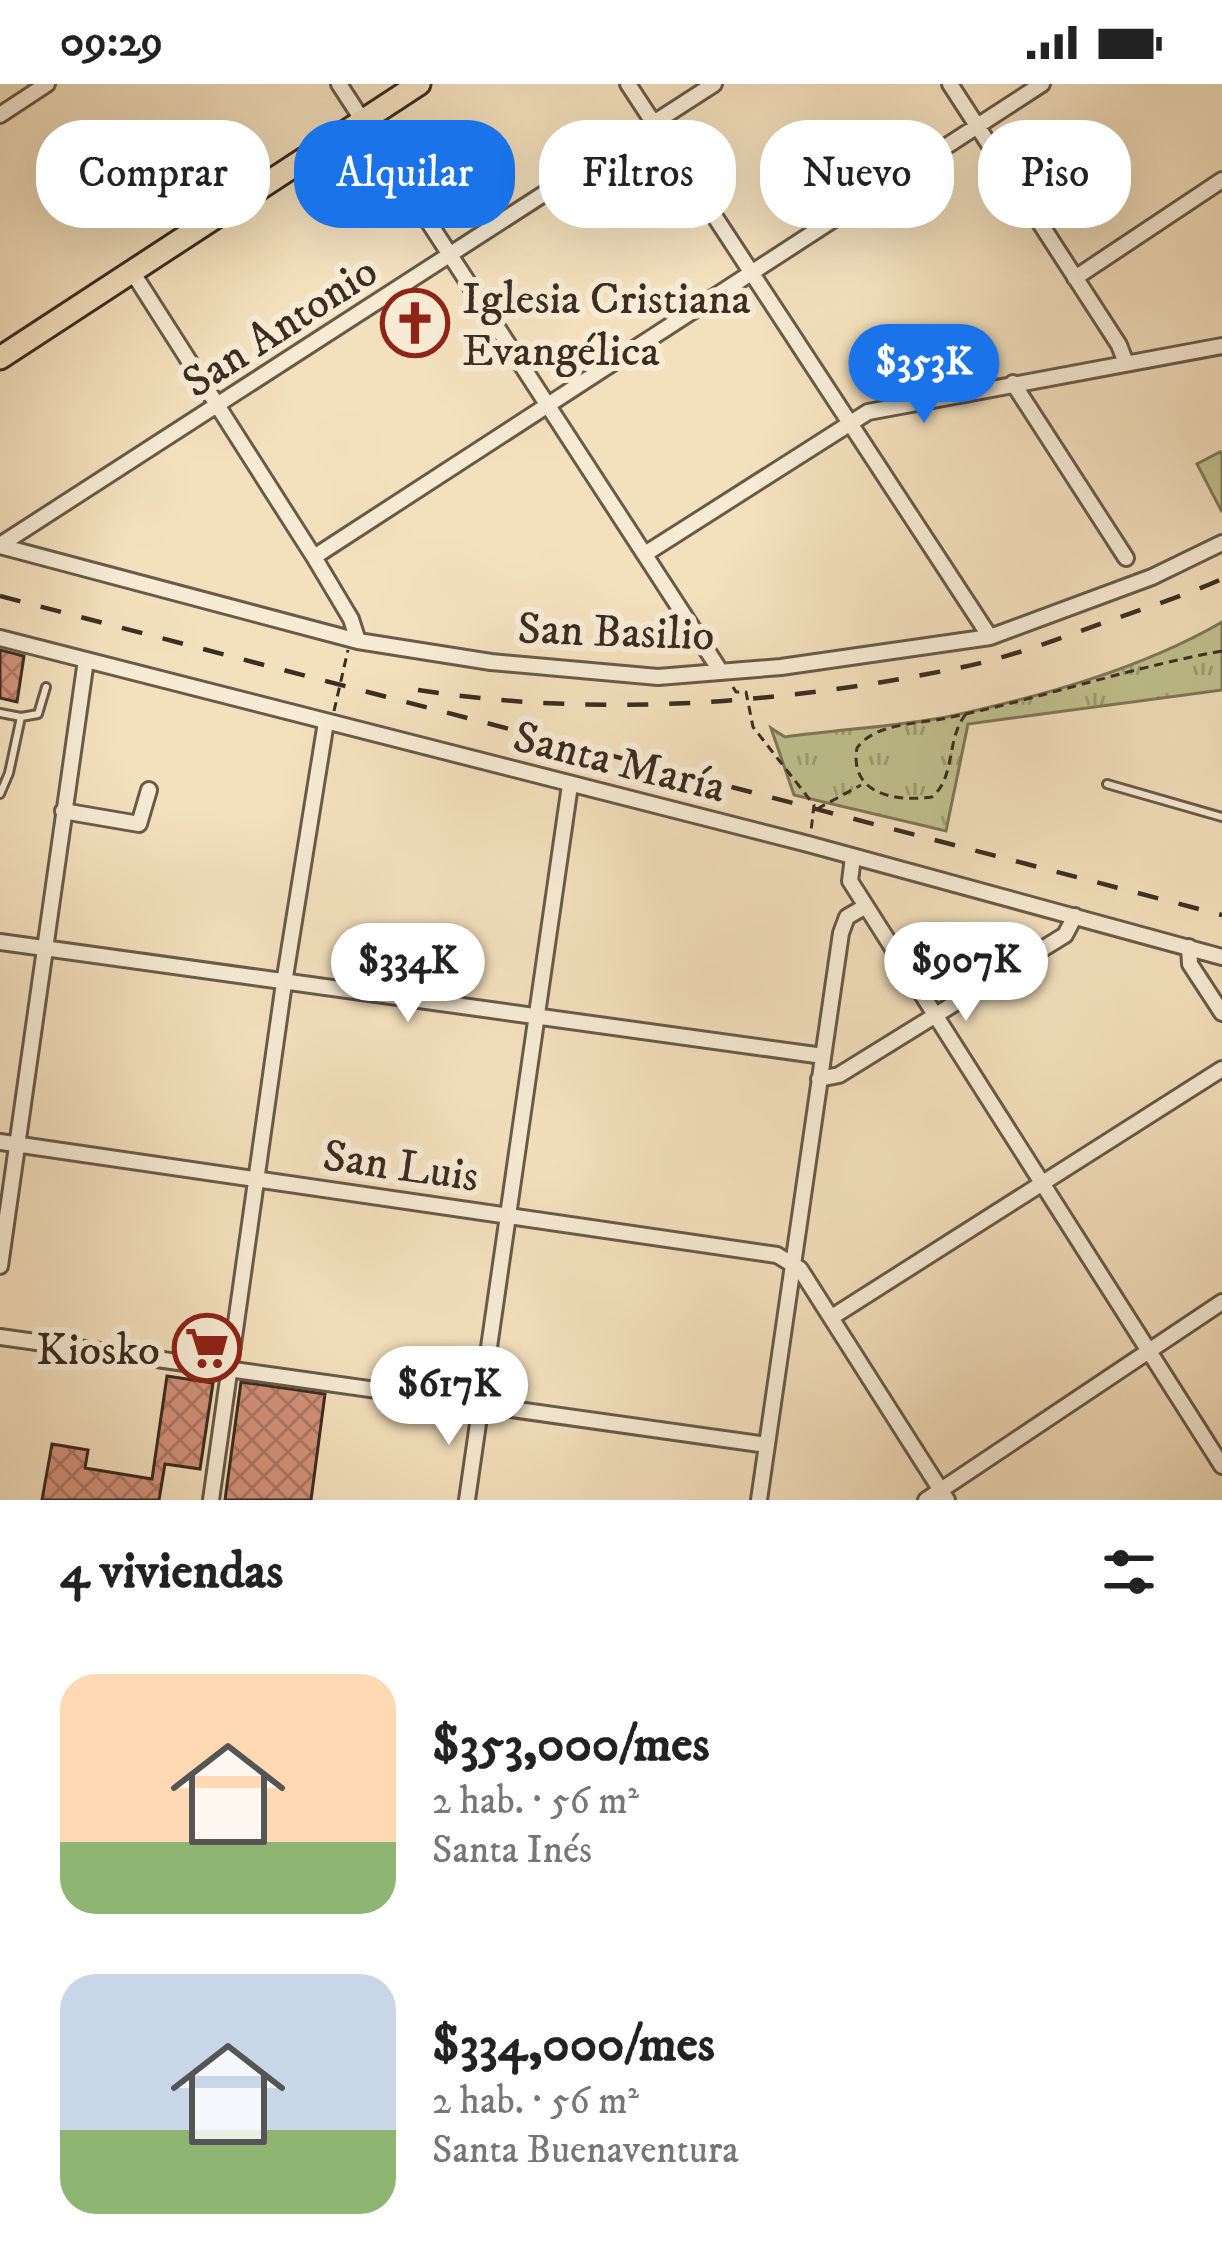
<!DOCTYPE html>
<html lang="es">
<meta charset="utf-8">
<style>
body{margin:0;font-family:"IM FELL DW Pica",serif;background:#f2f2f2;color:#222;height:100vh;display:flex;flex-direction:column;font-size:45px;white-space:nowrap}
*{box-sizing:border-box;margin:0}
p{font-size:39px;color:#767676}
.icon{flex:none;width:66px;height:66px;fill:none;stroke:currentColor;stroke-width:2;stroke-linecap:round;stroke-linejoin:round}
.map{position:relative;height:1416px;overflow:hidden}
.side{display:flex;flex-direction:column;background:#fff;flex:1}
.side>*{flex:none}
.guide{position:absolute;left:36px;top:36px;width:1152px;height:108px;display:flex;gap:24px}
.price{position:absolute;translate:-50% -102px;padding:0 27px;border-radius:42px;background:#fff;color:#222;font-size:39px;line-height:78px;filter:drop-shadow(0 3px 6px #0008)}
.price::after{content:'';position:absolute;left:50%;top:72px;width:36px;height:27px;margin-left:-18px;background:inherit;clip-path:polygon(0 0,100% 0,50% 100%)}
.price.selected{background:#1a73e8;color:#fff}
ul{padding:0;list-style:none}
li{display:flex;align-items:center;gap:36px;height:300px;padding:0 60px}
li span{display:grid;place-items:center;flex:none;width:336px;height:240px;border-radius:36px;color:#555}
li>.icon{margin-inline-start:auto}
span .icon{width:144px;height:144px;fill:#fffc;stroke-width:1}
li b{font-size:51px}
h2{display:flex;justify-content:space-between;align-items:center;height:144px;padding:0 60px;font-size:51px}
.tag{padding:0 42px;border-radius:48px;background:#fff;box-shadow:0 12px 48px #0002;font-size:42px;line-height:108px}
.tag.selected{background:#1a73e8;color:#fff}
.status{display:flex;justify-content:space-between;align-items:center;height:84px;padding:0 60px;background:#fff;direction:ltr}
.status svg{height:33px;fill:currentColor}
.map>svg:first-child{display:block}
</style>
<div class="status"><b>09:29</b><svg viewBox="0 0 49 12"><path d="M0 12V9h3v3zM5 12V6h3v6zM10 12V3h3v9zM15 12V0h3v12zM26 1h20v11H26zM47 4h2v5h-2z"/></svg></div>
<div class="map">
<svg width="1222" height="1416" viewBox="0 0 1222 1416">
<defs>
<pattern id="grass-tufts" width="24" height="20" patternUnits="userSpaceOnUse" patternTransform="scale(3)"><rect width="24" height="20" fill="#c0c18e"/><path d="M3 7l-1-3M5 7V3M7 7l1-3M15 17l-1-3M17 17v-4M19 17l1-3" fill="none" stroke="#9d9d74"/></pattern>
<pattern id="building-cross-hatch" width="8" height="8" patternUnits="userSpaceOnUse" patternTransform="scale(3)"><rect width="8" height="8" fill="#d3927b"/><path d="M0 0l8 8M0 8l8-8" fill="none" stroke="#ac7864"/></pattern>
</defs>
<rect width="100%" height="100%" fill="#f3e0bd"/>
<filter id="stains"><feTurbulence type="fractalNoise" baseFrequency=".00167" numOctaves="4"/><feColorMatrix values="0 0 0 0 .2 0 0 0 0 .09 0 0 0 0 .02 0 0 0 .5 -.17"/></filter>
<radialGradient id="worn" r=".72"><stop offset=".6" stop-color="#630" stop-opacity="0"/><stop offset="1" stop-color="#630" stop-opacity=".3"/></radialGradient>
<!-- grass -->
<path fill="url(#grass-tufts)" stroke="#7e7758" stroke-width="3" d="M1222,538v68l-254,34 -22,107 -152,-36 -23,-67 14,9c55,-8 112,-10 166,-21 91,-20 190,-47 271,-94z"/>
<!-- pitch -->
<path fill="#c0c18e" stroke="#7e7758" stroke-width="3" d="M1220,368l2,3v57l-25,-48z"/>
<!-- building -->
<path fill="url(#building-cross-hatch)" stroke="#3b2d22" stroke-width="3" d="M0,566l24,6 -7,46 -17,-4z
M167,1292l46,7 -13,86 -35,-5 -6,36h-117l10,-56 36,6 -3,18 67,11z
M241,1298l84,12 -14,106h-86z"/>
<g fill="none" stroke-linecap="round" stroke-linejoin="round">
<!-- service casing -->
<g stroke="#695a49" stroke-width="12">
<path id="service" d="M0,629l21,4 17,-3 8,-27
M1107,700l115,33
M0,710l9,-21 12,-56"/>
</g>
<!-- minor casing -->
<g stroke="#695a49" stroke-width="20">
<path id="minor" d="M339,0l382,588
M628,0l362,553
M950,0l169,261 7,18
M0,31l47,-31
M133,189l181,284 37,62 7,22
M1075,194l147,-98
M1013,299l113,175
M0,461l714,-461
M0,462l358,95 133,21 167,15 123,-10 209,-30 162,-60 70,-34
M645,470l223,-142 354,-66
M314,473l728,-473
M0,554l808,206 414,113
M63,727l76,13 10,-34
M853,773l-3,24 372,585
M0,858l823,114
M1189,863l1,17 32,49
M819,995l20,-4 226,-140 10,-19
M0,1058l777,113 23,14 147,231
M0,1182l86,-606
M832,1233l390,-248
M0,1253l767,108
M211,1416l73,-517 42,-261
M467,1416l103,-715
M759,1416l82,-567 6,-16 19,-11
M926,1416l296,-198"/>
</g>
<!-- primary casing -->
<g stroke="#3b2d22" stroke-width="27">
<path id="primary" d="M0,274l419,-274"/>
</g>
<!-- path -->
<path stroke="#3b2d22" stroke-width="3" stroke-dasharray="9 6" stroke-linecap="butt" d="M733,603l3,5h10l7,35 61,78 -3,26
M334,627l14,-61
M966,630c-20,24 -10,63 -34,83 -37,5 -83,-3 -75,-49 17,-24 58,-24 85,-29 95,-19 185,-51 280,-68
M817,725l44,-24"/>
<!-- service -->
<use href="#service" stroke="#f7ebd4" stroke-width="6"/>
<!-- minor -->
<use href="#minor" stroke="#f7ebd4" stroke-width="14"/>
<!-- primary -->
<use href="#primary" stroke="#f3e0bd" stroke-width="21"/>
<!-- rail -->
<path stroke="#3b2d22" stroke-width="4.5" stroke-dasharray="21 21" stroke-linecap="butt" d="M0,512l1222,319
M418,606c179,28 368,14 545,-23 53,-11 105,-32 157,-50 34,-12 69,-23 102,-38"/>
</g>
<!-- icons -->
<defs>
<g id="church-ring" transform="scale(3.45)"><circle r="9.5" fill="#f7ebd4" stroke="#8f2418" stroke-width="1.5"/><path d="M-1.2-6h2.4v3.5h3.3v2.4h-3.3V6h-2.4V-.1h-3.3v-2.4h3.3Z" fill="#8f2418"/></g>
<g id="supermarket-ring" transform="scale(3.45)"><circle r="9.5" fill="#f7ebd4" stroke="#8f2418" stroke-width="1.5"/><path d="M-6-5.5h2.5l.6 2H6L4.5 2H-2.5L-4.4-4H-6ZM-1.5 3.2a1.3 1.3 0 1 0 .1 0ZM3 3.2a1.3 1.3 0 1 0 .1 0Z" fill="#8f2418"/></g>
</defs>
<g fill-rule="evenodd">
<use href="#church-ring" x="415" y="239"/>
<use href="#supermarket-ring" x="207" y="1264"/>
</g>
<g text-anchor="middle" stroke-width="12" stroke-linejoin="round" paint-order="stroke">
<!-- poi labels -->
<g font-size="45" fill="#3b2d22" stroke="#f7ebd4" text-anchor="start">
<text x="462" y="229">Iglesia Cristiana<tspan x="462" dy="52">Evangélica</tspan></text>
<text x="160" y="1280" text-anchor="end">Kiosko</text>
</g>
<!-- street labels -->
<g font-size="45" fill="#3b2d22" stroke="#f7ebd4">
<text transform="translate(279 241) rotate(-33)" y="16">San Antonio</text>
<text transform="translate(616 546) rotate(2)" y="16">San Basilio</text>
<text transform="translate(620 676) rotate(14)" y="16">Santa María</text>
<text transform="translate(401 1080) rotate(8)" y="16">San Luis</text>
</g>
</g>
<rect width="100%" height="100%" filter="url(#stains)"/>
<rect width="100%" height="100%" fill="url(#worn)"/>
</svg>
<b class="price selected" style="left:924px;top:342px">$353K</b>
<b class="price" style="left:966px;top:940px">$907K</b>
<b class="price" style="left:408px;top:941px">$334K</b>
<b class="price" style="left:449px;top:1364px">$617K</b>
<div class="guide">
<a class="tag">Comprar</a>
<a class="tag selected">Alquilar</a>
<a class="tag">Filtros</a>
<a class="tag">Nuevo</a>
<a class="tag">Piso</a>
</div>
</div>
<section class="side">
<h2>4 viviendas<svg class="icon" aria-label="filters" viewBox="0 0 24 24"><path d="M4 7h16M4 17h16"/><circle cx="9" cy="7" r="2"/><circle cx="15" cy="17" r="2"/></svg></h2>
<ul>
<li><span style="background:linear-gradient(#ffd9b3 70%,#8fb573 0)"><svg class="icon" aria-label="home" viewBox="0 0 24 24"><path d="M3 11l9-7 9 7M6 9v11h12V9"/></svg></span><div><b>$353,000/mes</b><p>2 hab. · 56 m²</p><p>Santa Inés</p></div></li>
<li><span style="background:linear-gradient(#c9d6e8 65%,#8fb573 0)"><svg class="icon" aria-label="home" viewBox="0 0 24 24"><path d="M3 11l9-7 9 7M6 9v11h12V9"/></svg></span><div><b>$334,000/mes</b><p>2 hab. · 56 m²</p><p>Santa Buenaventura</p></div></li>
</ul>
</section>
